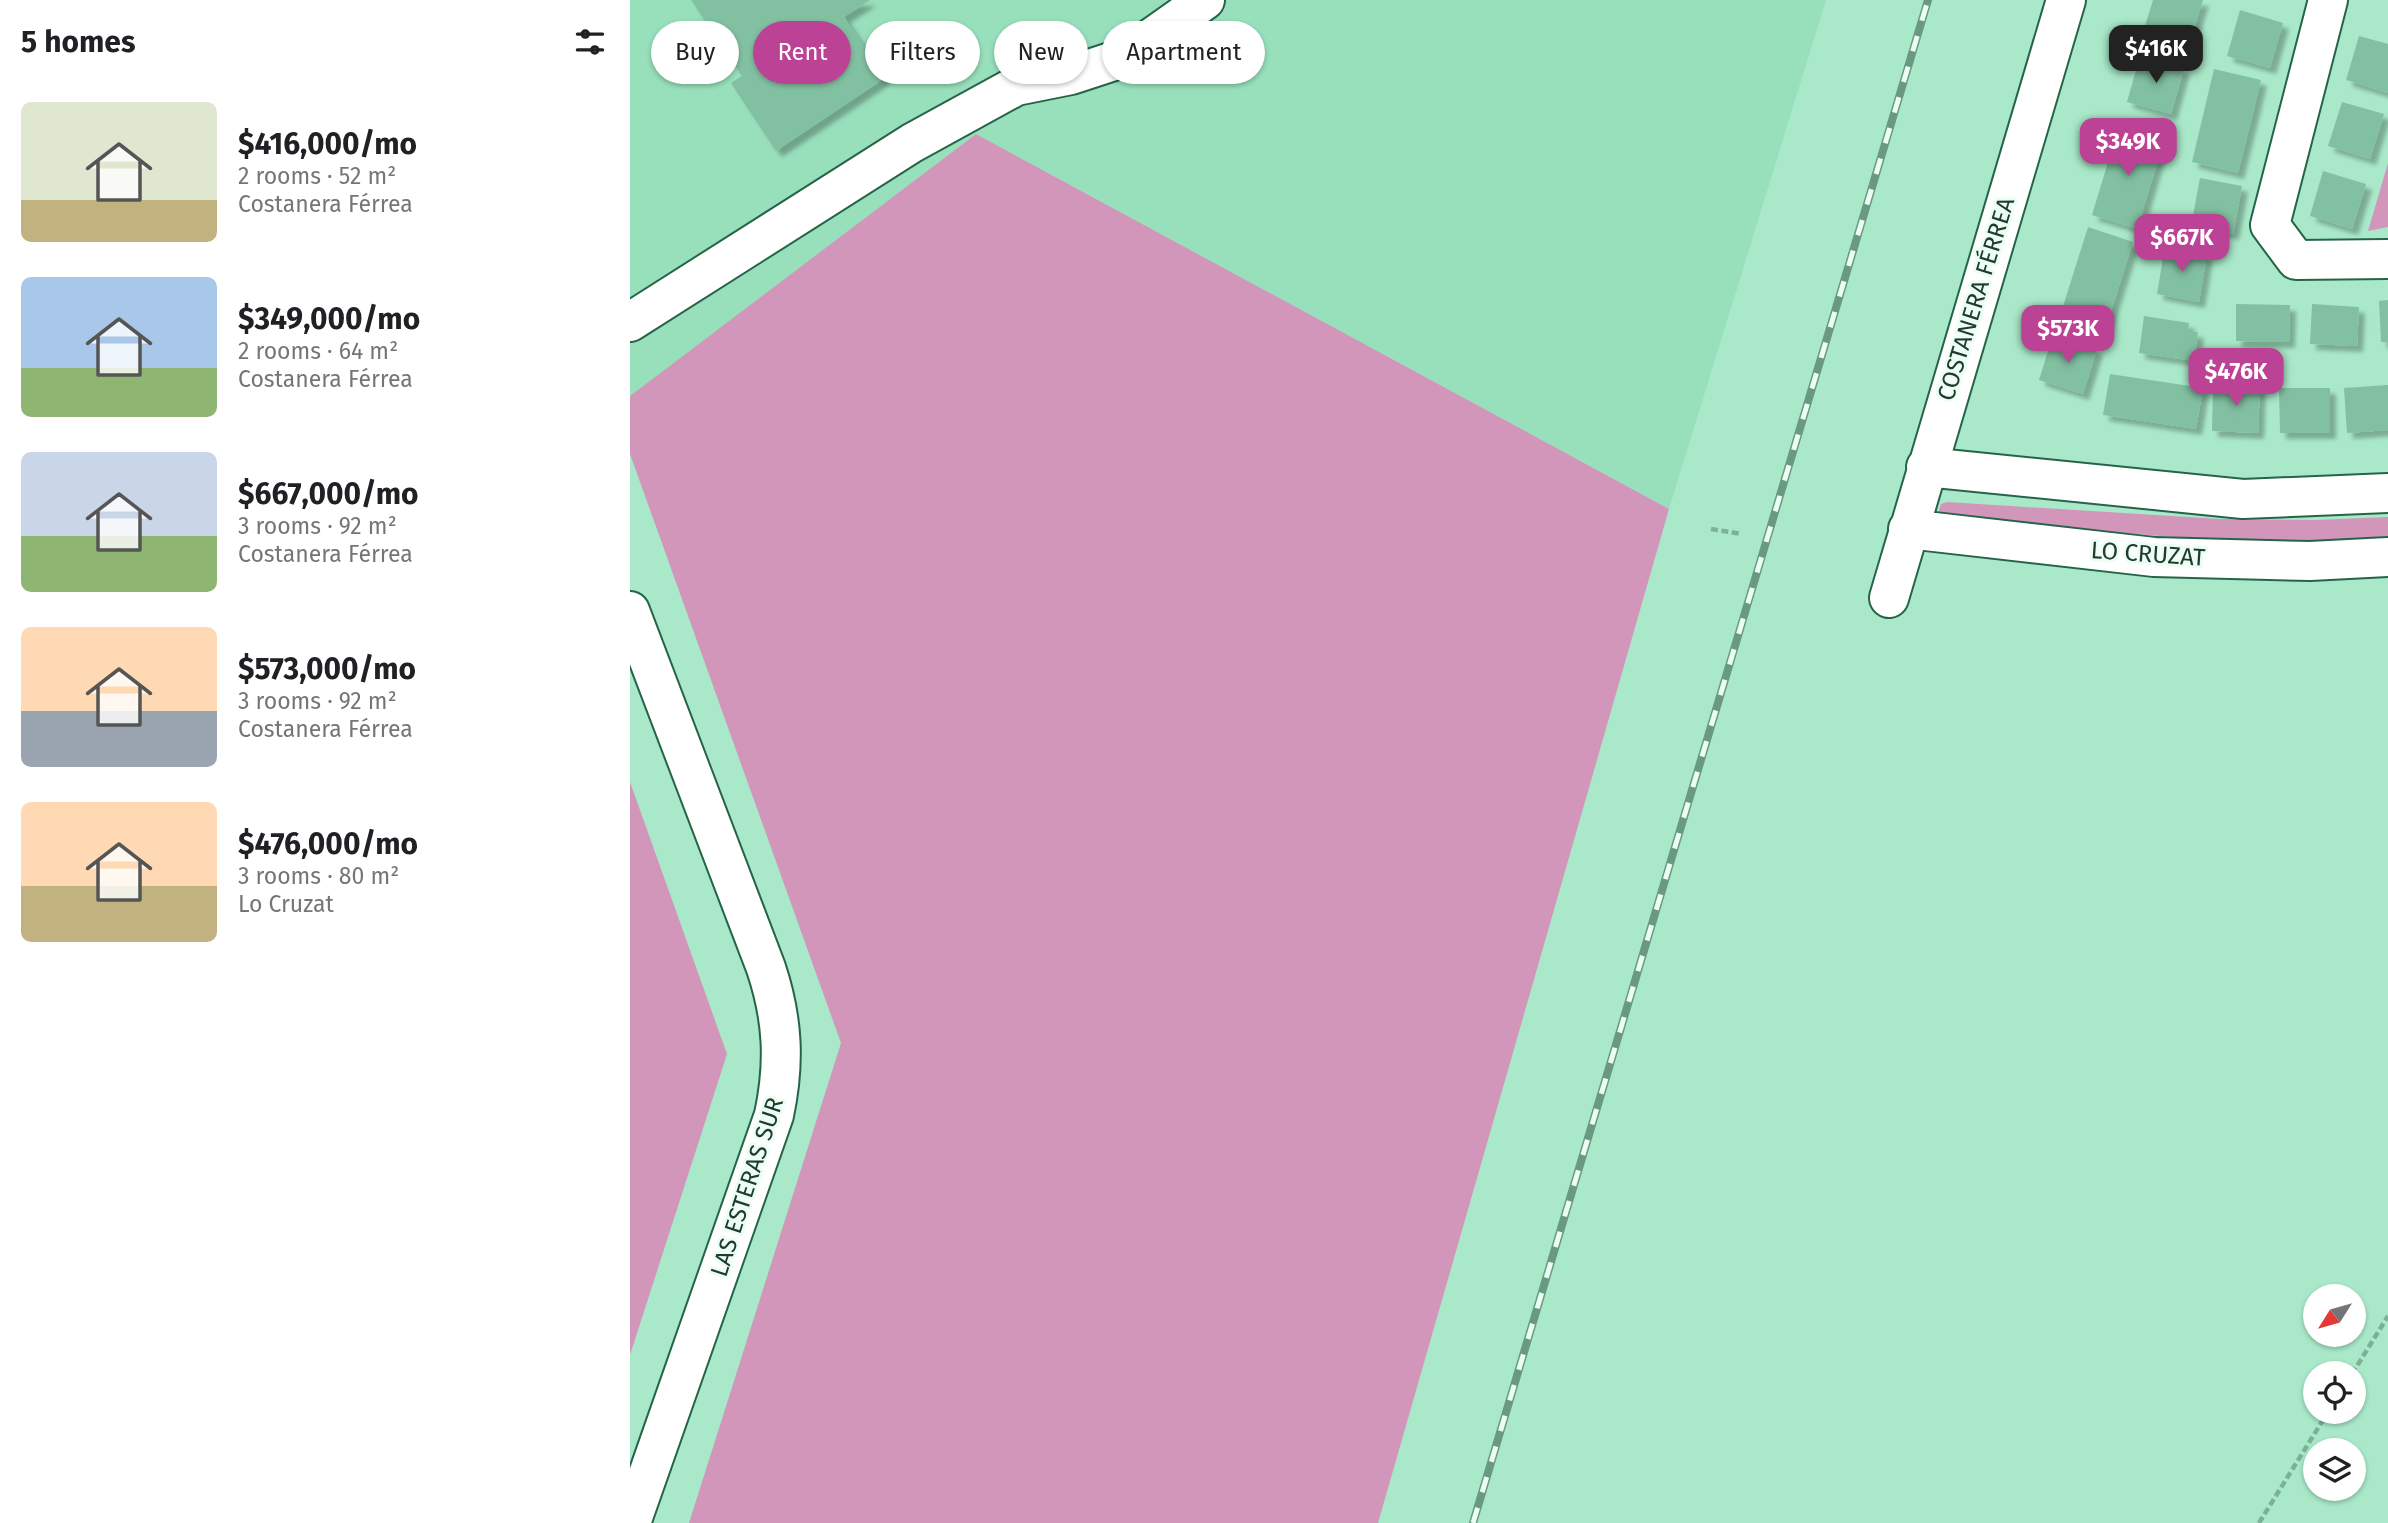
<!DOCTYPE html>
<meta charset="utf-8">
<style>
body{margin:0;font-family:"Fira Sans",sans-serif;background:#f6f6f6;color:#202124;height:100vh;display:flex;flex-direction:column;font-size:26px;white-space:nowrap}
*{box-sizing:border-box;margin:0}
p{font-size:23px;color:#757577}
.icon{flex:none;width:38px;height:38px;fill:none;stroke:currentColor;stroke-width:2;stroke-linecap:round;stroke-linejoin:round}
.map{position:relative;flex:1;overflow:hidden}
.panel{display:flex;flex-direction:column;background:#fff;width:630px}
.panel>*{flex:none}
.top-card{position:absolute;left:21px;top:21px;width:665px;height:63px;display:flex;gap:14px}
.needle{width:46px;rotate:233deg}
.controls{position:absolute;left:1673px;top:1284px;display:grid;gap:14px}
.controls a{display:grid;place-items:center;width:63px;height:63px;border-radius:50%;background:#fff;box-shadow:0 2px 5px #0004;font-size:35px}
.price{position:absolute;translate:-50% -60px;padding:0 16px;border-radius:14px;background:#bc4295;color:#fff;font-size:23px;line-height:46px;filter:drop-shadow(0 2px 4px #0008)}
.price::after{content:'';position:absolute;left:50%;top:42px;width:21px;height:16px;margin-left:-10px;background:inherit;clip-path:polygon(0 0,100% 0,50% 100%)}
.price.active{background:#222;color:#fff}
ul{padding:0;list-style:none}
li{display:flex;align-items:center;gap:21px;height:175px;padding:0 21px}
li span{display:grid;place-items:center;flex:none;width:196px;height:140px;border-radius:10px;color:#555}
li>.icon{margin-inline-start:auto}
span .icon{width:84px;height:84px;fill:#fffc;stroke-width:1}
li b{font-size:30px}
h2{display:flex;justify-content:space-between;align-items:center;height:84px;padding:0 21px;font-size:30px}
.pill{padding:0 24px;border-radius:32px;background:#fff;box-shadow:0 2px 5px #0004;font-size:24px;line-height:63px}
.pill.active{background:#bc4295;color:#fff}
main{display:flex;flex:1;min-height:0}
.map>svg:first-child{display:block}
</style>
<main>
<section class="panel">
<h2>5 homes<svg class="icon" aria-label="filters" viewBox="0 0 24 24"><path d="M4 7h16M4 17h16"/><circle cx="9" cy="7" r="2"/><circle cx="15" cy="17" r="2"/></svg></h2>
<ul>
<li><span style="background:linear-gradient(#dfe7d0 70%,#c2b280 0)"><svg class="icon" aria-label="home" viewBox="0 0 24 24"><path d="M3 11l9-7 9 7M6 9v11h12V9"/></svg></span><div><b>$416,000/mo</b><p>2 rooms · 52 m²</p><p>Costanera Férrea</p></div></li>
<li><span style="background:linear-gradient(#a9c7e8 65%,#8fb573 0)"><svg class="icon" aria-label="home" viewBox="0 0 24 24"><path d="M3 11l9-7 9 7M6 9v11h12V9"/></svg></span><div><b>$349,000/mo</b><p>2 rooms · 64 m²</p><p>Costanera Férrea</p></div></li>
<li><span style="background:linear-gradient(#c9d6e8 60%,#8fb573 0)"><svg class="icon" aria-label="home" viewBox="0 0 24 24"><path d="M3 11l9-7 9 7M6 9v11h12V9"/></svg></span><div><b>$667,000/mo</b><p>3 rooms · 92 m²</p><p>Costanera Férrea</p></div></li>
<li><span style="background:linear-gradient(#ffd9b3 60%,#9aa5b1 0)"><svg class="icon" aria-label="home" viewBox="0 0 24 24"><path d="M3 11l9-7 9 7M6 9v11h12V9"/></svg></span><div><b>$573,000/mo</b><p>3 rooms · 92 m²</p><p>Costanera Férrea</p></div></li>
<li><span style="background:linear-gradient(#ffd9b3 60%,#c2b280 0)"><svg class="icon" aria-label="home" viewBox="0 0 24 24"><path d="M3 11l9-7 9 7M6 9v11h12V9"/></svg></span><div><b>$476,000/mo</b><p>3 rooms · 80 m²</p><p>Lo Cruzat</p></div></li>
</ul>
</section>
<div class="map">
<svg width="1758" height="1523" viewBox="0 0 1758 1523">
<defs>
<filter id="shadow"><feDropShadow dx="6" dy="6" stdDeviation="2" flood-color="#0004"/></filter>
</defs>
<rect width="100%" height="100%" fill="#a9e9c9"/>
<!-- built -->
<path fill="#98dfbc" d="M0,0h1196l-157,509 -693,-375 -346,262z"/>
<!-- green -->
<path fill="#d196ba" d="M346,134l693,375 -291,1014h-689l152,-480 -211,-589v-58z
M1758,163v64l-20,4z
M1317,502l273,17 95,1 73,-3v19c-103,13 -205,2 -308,-7 -48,-5 -94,-6 -142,-15l3,-10z
M0,782l97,272 -97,301z"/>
<!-- building -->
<path fill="#82c0a2" filter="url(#shadow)" d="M61,0h179l-26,17 41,61 -109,73 -45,-68 11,-7z
M1523,0h50l-14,43 -45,-14z
M1610,10l43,13 -13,45 -43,-12z
M1729,36l29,8v49l-42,-13z
M1510,56l44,12 -13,46 -44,-12z
M1584,69l47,11 -23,93 -46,-11z
M1712,102l42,12 -14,45 -42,-13z
M1489,126l45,14 -27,89 -45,-14z
M1693,171l43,13 -14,45 -42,-13z
M1570,178l42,8 -9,48 -42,-8z
M1458,227l45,15 -28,88 -45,-14z
M1535,246l42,8 -8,48 -42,-8z
M1758,300v42h-7l-2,-41z
M1606,304l54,1 -1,37 -53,-1z
M1682,304l47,3 -2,39 -47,-2z
M1514,316l45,7 -1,8 10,1 -4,29 -55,-8z
M1423,335l44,14 -14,45 -44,-14z
M1480,374l93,14 -7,41 -93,-14z
M1583,384l47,2 -2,47 -46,-2z
M1758,385v45l-41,3 -3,-45z
M1649,388h51v45h-50z"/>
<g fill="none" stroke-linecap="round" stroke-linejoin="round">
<!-- minor casing -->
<g stroke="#266449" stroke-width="42">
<path id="minor" d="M1698,0l-58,225 26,35 92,-1
M0,322l282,-179 104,-57 55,-11 52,-17 82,-58
M1296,467l317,32 145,-6
M1278,529l246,28 156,4 78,-4
M1259,598l177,-598
M0,611l136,357c17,51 19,95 8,147l-143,408"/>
</g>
<!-- path -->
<path stroke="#7db096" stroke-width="4.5" stroke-dasharray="7 3.5" stroke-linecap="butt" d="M1081,529l31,5
M1722,1374l36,-58
M1629,1523l69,-111"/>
<!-- minor -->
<use href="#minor" stroke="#fff" stroke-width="38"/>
<!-- rail casing -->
<g stroke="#6a9981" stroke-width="8">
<path id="rail" d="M843,1523l455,-1523"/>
</g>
<!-- rail -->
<use href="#rail" stroke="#ecfef4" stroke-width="5" stroke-dasharray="16" stroke-linecap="butt"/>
</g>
<g text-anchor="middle" stroke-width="6" stroke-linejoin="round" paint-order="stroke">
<!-- street labels -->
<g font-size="24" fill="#213b2e" stroke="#ecfef4">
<text transform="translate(1346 299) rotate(-73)" y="8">COSTANERA FÉRREA</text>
<text transform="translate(1518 554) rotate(4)" y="8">LO CRUZAT</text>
<text transform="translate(117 1187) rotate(-72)" y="8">LAS ESTERAS SUR</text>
</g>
</g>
</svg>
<div class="controls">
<a><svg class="needle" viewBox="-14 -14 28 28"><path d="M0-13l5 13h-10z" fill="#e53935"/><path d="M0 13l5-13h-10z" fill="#757577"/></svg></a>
<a><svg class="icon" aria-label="locate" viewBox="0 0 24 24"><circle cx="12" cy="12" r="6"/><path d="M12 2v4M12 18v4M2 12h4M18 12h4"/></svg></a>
<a><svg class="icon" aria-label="layers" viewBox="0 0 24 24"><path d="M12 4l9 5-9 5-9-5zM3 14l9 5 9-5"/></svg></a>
</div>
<b class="price active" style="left:1526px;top:85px">$416K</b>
<b class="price" style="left:1498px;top:178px">$349K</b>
<b class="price" style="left:1552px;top:274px">$667K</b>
<b class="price" style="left:1438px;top:365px">$573K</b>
<b class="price" style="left:1606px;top:408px">$476K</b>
<div class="top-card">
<a class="pill">Buy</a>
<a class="pill active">Rent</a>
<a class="pill">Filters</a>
<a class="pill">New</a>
<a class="pill">Apartment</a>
</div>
</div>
</main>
